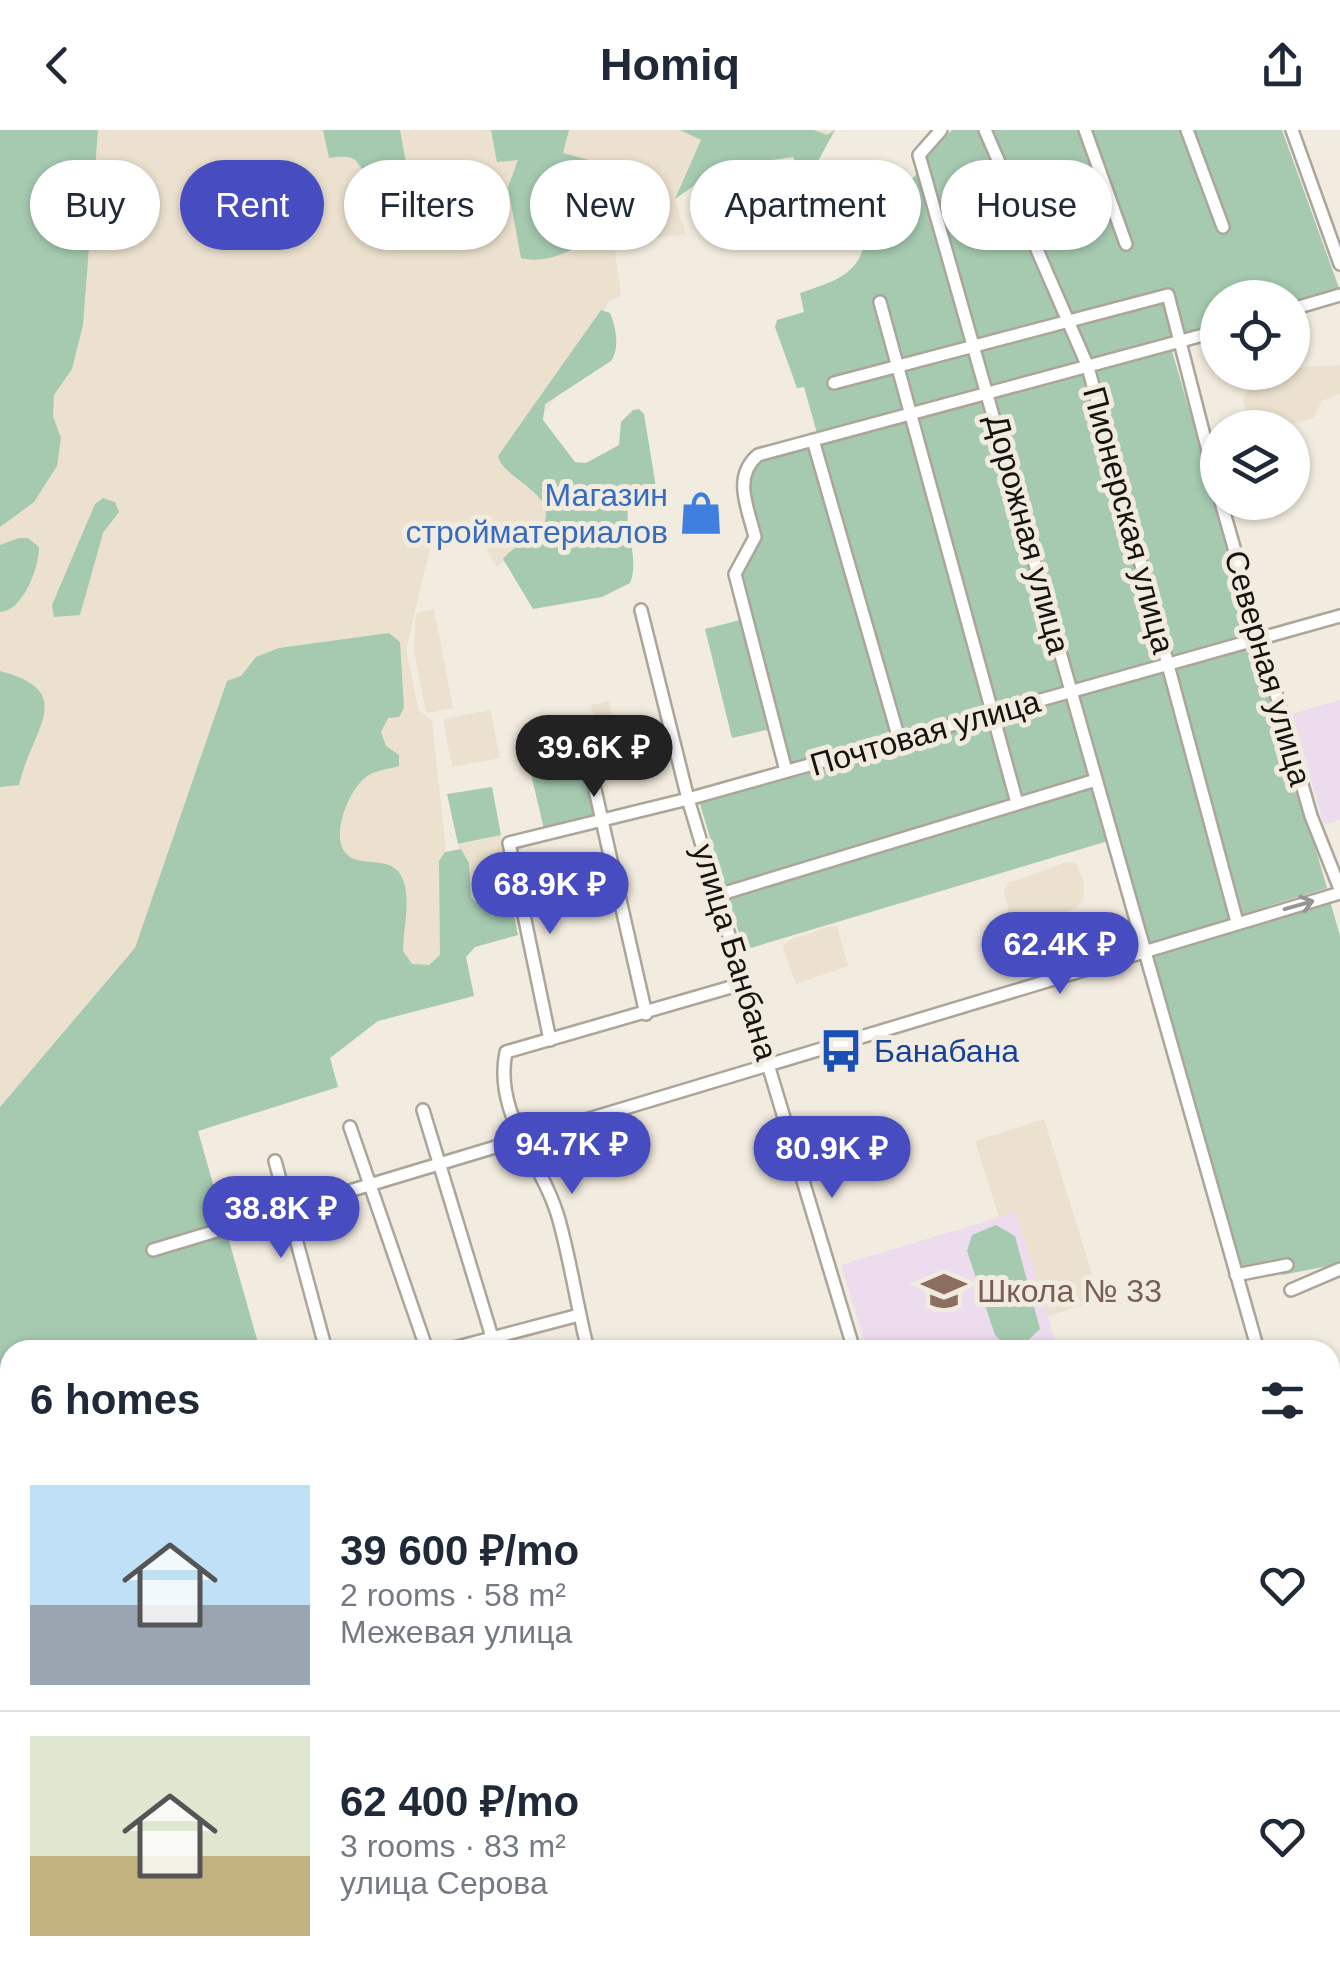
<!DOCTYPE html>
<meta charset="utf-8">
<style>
body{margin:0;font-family:Arial,sans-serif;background:#f2f2f3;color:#1f2937;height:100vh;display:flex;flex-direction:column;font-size:38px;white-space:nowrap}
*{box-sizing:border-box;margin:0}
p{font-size:32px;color:#747a83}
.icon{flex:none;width:55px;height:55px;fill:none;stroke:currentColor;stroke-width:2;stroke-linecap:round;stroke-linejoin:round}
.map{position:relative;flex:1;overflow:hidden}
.side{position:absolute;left:0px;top:1210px;width:1340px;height:640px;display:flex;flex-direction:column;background:#fff;border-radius:30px 30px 0 0;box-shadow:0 2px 8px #0004}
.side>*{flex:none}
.guide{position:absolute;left:30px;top:30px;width:1280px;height:90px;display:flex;gap:20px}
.buttons{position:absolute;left:1200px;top:150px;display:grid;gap:20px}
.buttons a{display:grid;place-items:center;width:110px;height:110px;border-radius:50%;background:#fff;box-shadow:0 2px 8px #0004;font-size:50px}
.price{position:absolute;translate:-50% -85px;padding:0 22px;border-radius:35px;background:#484cc1;color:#fff;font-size:32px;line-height:65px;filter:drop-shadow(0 2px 5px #0008)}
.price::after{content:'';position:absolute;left:50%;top:60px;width:30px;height:22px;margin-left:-15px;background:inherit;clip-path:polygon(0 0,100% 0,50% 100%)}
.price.active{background:#222;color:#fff}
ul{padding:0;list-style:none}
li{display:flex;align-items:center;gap:30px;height:250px;padding:0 30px}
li+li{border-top:2px solid #e0e1e3}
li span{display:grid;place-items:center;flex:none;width:280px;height:200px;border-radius:0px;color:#555}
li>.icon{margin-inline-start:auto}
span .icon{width:120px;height:120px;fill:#fffc;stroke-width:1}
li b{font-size:42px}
h2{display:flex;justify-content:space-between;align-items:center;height:120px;padding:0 30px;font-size:42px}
.pill{padding:0 35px;border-radius:45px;background:#fff;box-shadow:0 2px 8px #0004;font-size:35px;line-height:90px}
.pill.active{background:#484cc1;color:#fff}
header{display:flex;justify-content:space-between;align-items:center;height:130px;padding:0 30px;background:#fff;font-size:45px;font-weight:700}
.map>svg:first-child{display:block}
</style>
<header><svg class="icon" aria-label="back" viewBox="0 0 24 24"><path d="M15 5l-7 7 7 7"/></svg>Homiq<svg class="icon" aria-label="share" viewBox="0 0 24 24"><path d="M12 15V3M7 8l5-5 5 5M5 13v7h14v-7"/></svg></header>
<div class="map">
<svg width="1340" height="1850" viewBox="0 0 1340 1850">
<rect width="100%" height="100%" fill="#f2ebdf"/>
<!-- built -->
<path fill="#ebe1ce" d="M0,0h835l-28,51 -14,-24 -74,11 -44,31 11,35 -72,10 7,53 -12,3 -34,73 -68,87 29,25 15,42 -55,40 -22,-41 -40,6 -28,117 12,60 14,12 28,260 -460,137z
M1340,235v29l-18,7 -9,17 -32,9h-30l-8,-27 7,-16 54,-17z
M434,479l19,99 -27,5 -12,-63 2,-37z
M609,571l15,66 -18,4 -15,-66z
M490,580l10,48 -48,9 -9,-48z
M501,705l13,60 -43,9 -13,-59z
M1067,732l9,1 8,20 -1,16 -7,9 -44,17 -21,-6 -7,-27 4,-9z
M830,796h7l11,40 -52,18 -13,-36 4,-7z
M1044,989l56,181 -52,16 -32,-103 -17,4 -24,-76z
M1340,1567v226l-10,-3v-174z"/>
<!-- education -->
<path fill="#ecdcee" d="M1340,570v120l-16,5 -32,-111z
M1016,1082l42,138h-191l-26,-85z"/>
<!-- green -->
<path fill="#a5cab0" d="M0,0h98l-15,195 -11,44 -18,26 -1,21 8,22 -4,28 -23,36 -34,25z
M323,0h77l8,44c-11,2 -25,7 -35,2 -23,-11 -8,-23 -44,-18z
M491,0h78l-6,23 70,19 12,13 -3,17c-31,22 -80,67 -121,56l-13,-71 10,-27 -21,2z
M680,0h134l13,5 8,-5 -28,51 -14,-24 -74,11 -44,31 26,-59z
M952,0h330l57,158 -46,14 -1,-4h-74l-1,27 -400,108 -13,-46 -7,1 -22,-61 2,-7 27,-8 -4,-19c49,-16 65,-23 69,-78l46,-39 10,-19z
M601,180l9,3c6,14 10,35 1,48l-66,43 -2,16 32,42 11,1 33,-18 2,-23 12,-12 6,-1 5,5 12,73 -6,9 -20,4c-9,26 11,57 0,83l-28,14 -69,12 -30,-50c10,-13 35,-22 41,-36 13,-30 -42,-45 -46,-67z
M1172,221l83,284 -468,129 -47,-187 21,-39c-6,-25 -23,-59 0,-78z
M103,368l12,4 4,10 -16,21 -23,82 -26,2 -2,-12 43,-101z
M19,408h9l11,9c0,21 -16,64 -39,65v-67z
M744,489l27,110 -39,9 -27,-109z
M389,503l11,9 4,66 -5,9 -11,1 -7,14 5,14 13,9v11c-9,3 -22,4 -30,9 -19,10 -43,67 -19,82 15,9 39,0 50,17 13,21 3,53 3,77l9,13 17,1 11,-10 -1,-94 6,-9 16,-3 8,14 2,34 8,8 31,-8 8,38 -43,12 -9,10 8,39 -96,25 -48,37 8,29 -140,44 62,219h-250v228l-10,-1v-470l135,-159 92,-267 14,-5 15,-19 23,-9z
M1257,517l70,241 -182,56 -30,-105 -371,111 -45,-149z
M0,541c79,21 32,57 19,114l-19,2z
M574,607l20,80 -50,12 -19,-80z
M492,657l9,48 -43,9 -11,-50z
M1330,771l10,35v336l-17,-5 -41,8 -5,-16 -38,11 -91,-314z
M996,1095l19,11 25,93 -17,16 -19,-1 -9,-9 -28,-84 5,-16z"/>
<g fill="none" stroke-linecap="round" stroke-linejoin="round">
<!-- minor casing -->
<g stroke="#aba59a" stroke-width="16">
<path id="minor" d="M941,0l-22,25 339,1195
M985,0l103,237 149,555
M1085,0l41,114
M1187,0l36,97
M1292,0l48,134
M880,172l137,501
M1292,179l48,-14
M834,253l334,-88 50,195
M813,310l86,299
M1221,372l90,314 29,73
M641,480l47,189 166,551
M581,598l65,286
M786,641l-51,-197 20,-37c-7,-29 -23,-60 3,-82l460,-124
M718,765l378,-115
M550,910l-41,-197 179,-44 652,-183
M423,980l69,227
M350,997l77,223
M275,1031l51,189
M153,1120l1187,-357
M1236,1145l51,-10
M1291,1160l49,-21
M446,1220l133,-35
M588,1220c-11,-43 -17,-87 -29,-130 -16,-58 -66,-105 -53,-168l239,-69
M1330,1294l10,-2
M605,1850l3,-10
M715,1850l2,-10
M820,1850l3,-10"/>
</g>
<!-- major casing -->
<g stroke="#cccbca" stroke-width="19">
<path id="major" d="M1330,1574l10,-46
M1279,1850l2,-10"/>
</g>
<!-- minor -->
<use href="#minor" stroke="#fff" stroke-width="11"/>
<!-- major -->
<use href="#major" stroke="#fdcd9f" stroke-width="14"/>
</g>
<!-- one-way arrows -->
<defs><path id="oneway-shaft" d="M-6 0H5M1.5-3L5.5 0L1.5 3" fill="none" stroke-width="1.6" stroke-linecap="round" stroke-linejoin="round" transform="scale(2.5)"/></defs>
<use stroke="#969593" href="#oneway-shaft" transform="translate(1299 775) rotate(-16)"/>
<!-- icons -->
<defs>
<g id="shop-bare" transform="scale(3.45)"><path d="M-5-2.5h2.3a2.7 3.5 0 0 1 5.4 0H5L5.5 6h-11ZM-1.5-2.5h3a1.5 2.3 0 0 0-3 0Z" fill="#3f7fe0" stroke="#f2ebdf" stroke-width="2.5" paint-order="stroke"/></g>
<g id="bus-bare" transform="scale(3.45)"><path d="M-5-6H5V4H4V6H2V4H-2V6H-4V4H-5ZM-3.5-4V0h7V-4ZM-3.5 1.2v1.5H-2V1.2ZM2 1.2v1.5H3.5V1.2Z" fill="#1a4fb4" stroke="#f2ebdf" stroke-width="2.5" paint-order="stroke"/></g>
<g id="school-bare" transform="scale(3.45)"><path d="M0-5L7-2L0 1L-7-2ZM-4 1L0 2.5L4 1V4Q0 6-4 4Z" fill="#8d6e63" stroke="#f2ebdf" stroke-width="2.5" paint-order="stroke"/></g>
</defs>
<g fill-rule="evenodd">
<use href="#shop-bare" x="701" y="383"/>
<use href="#bus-bare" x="841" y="921"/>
<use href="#school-bare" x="944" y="1161"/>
</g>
<g text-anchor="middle" stroke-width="10" stroke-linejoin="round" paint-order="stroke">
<!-- shop labels -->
<g font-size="32" fill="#366cbe" stroke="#f2ebdf" text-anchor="end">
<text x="668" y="376">Магазин<tspan x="668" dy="37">стройматериалов</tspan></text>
</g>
<!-- street labels -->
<g font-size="32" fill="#161410" stroke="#f2ebdf">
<text transform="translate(1129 390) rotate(75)" y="11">Пионерская улица</text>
<text transform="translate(1028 404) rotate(75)" y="11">Дорожная улица</text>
<text transform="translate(1268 538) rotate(74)" y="11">Северная улица</text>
<text transform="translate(925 603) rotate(-16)" y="11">Почтовая улица</text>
<text transform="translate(735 822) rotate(73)" y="11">улица Банбана</text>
</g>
<!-- transit labels -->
<g font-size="32" fill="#164399" stroke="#f2ebdf" text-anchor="start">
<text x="874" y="932">Банабана</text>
</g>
<!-- education labels -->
<g font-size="32" fill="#785e54" stroke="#f2ebdf" text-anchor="start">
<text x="977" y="1172">Школа № 33</text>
</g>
</g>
</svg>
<div class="buttons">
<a><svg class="icon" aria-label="locate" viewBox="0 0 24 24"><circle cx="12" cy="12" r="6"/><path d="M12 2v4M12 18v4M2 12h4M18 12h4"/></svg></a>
<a><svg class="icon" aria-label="layers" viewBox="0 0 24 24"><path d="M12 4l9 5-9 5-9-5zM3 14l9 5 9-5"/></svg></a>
</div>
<b class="price active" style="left:594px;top:670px">39.6K ₽</b>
<b class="price" style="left:550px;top:807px">68.9K ₽</b>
<b class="price" style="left:1060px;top:867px">62.4K ₽</b>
<b class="price" style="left:572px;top:1067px">94.7K ₽</b>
<b class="price" style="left:832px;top:1071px">80.9K ₽</b>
<b class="price" style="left:281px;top:1131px">38.8K ₽</b>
<div class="guide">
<a class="pill">Buy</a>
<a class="pill active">Rent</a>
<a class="pill">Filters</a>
<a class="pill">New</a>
<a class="pill">Apartment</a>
<a class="pill">House</a>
</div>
<section class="side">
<h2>6 homes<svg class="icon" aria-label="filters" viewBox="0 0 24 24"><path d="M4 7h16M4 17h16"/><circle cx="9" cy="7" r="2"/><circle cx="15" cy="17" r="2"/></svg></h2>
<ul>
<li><span style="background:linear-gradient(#bfe0f5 60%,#9aa5b1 0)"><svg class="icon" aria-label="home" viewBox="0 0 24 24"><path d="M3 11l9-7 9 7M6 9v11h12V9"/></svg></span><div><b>39 600 ₽/mo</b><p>2 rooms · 58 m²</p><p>Межевая улица</p></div><svg class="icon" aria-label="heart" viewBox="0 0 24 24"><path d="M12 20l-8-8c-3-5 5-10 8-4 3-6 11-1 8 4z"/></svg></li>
<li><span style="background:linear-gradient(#dfe7d0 60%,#c2b280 0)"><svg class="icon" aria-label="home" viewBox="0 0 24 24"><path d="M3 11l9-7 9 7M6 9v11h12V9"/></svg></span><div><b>62 400 ₽/mo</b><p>3 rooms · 83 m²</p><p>улица Серова</p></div><svg class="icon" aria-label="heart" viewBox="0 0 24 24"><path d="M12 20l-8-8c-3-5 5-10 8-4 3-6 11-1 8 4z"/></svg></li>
</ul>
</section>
</div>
